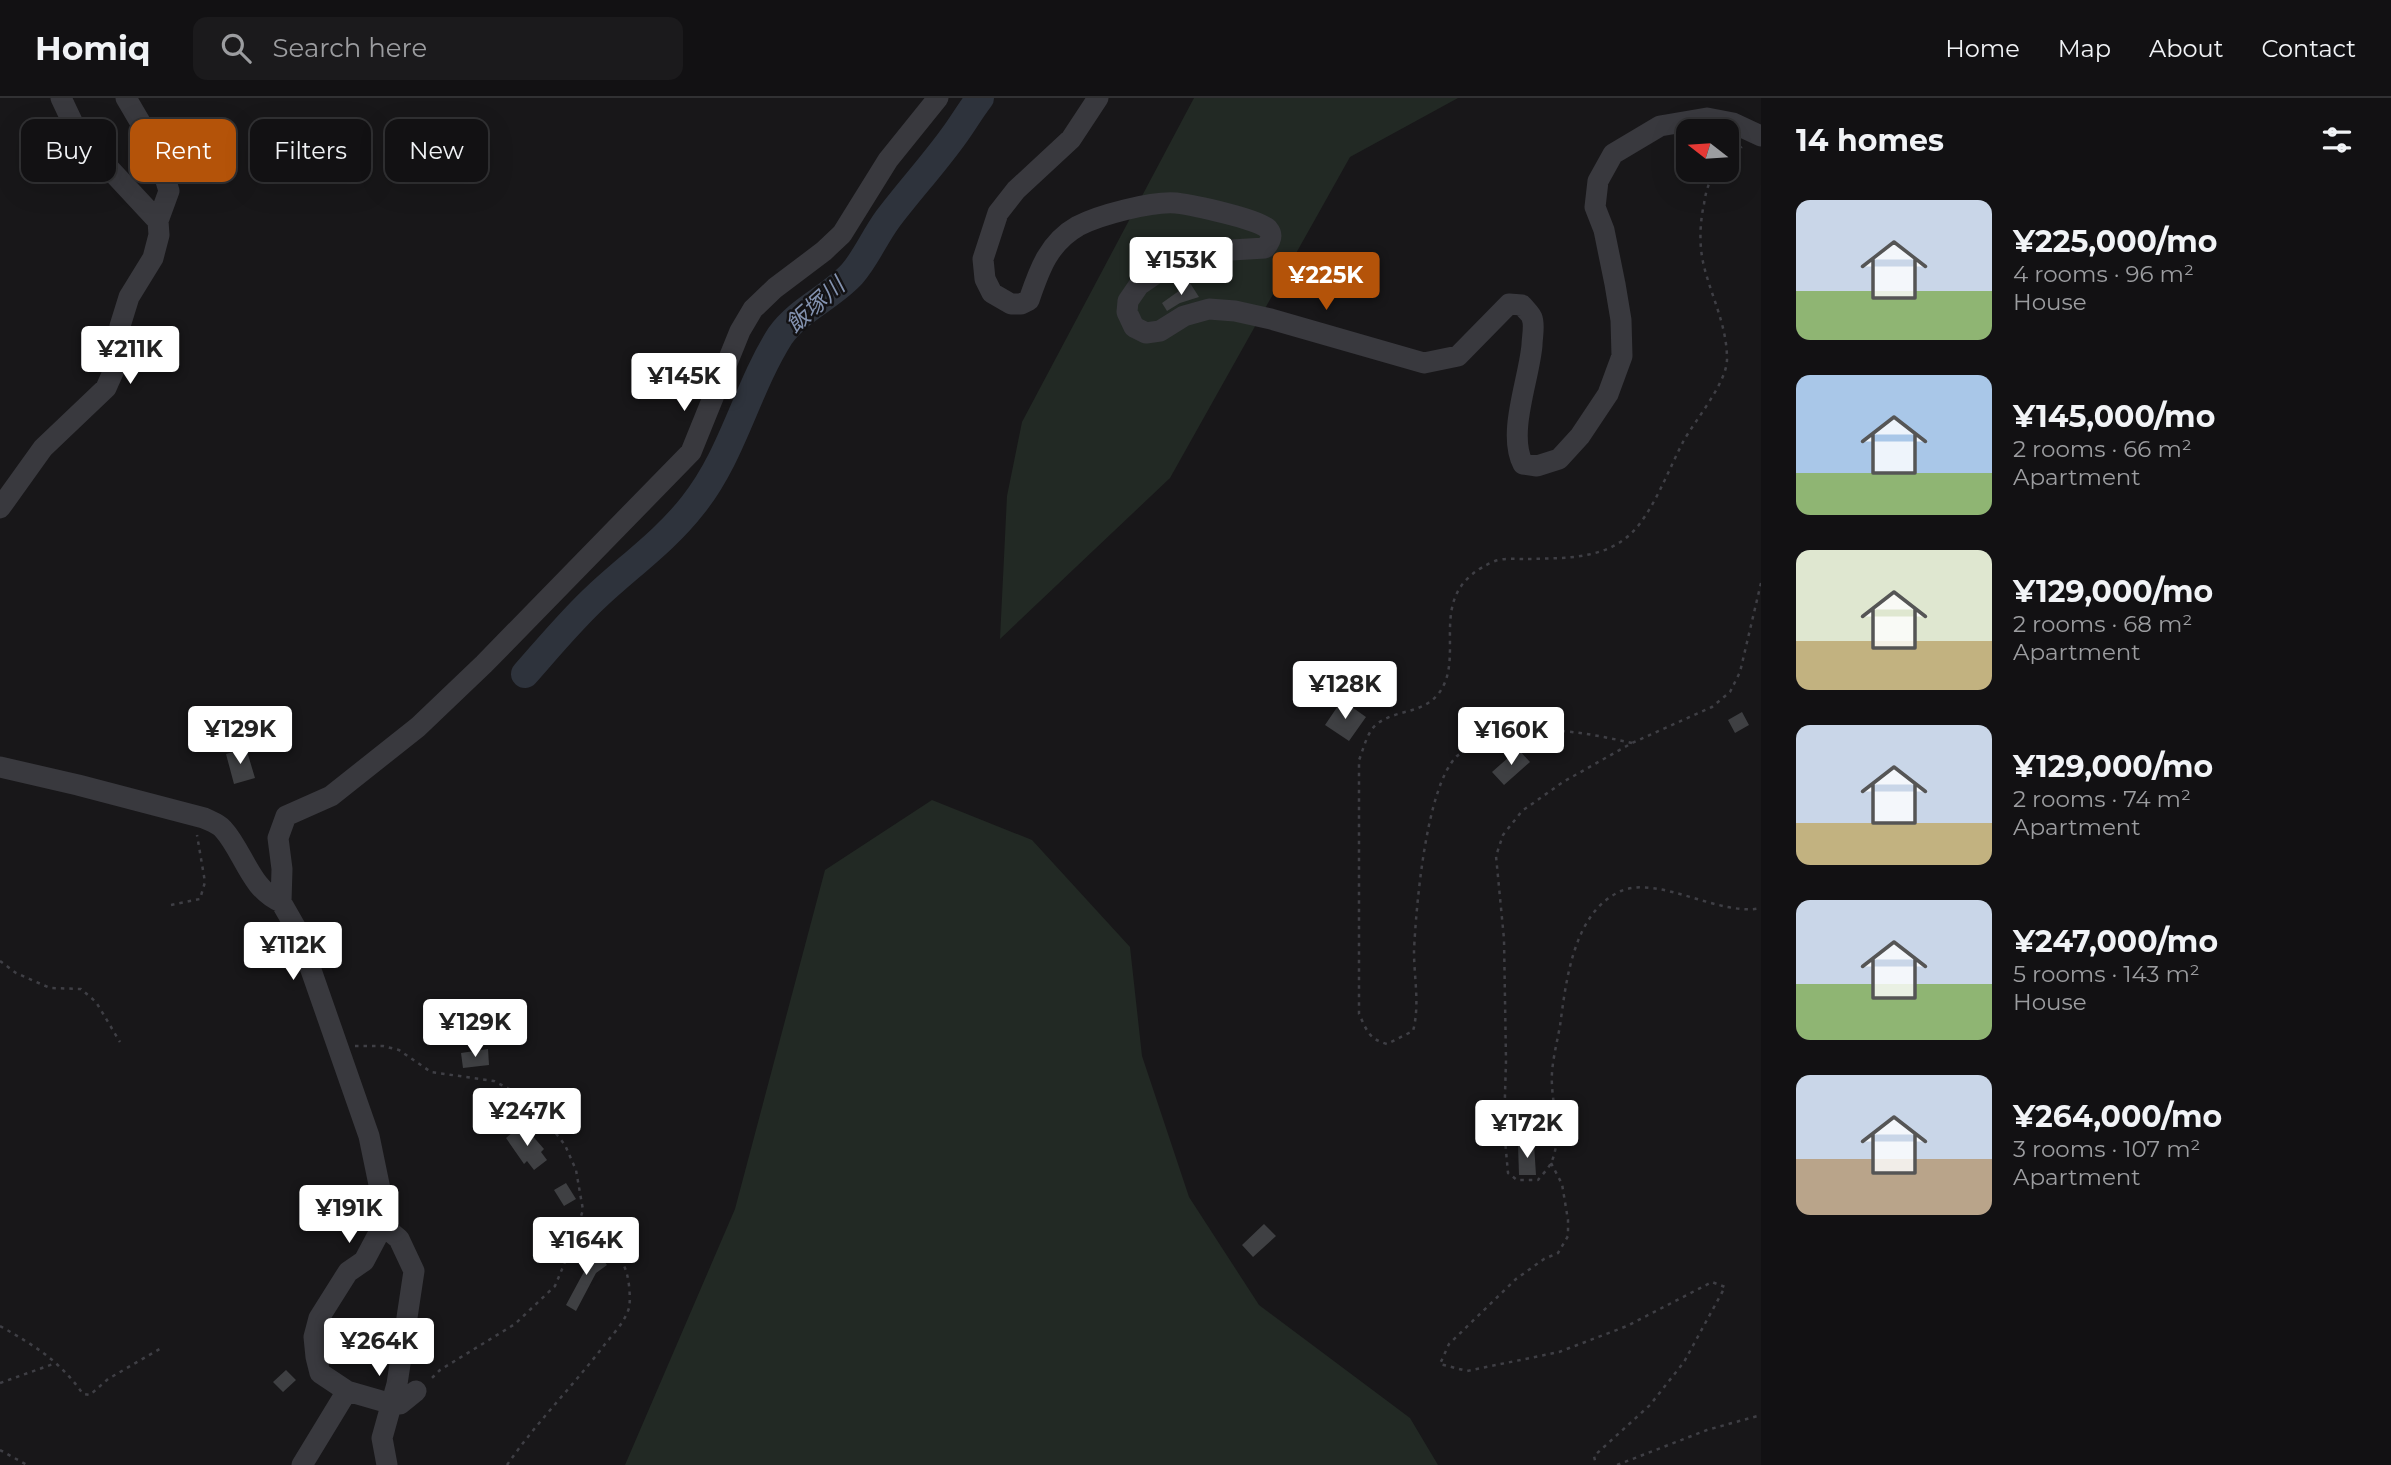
<!DOCTYPE html>
<meta charset="utf-8">
<style>
body{margin:0;font-family:Montserrat,"Noto Sans JP",sans-serif;background:#1b1a1c;color:#f1f3f6;height:100vh;display:flex;flex-direction:column;font-size:26px;white-space:nowrap}
*{box-sizing:border-box;margin:0}
p{font-size:23px;color:#9c9da0}
.icon{flex:none;width:38px;height:38px;fill:none;stroke:currentColor;stroke-width:2;stroke-linecap:round;stroke-linejoin:round}
.map{position:relative;flex:1;overflow:hidden}
.panel{display:flex;flex-direction:column;background:#121113;width:630px}
.panel>*{flex:none}
.hud{position:absolute;left:21px;top:21px;width:665px;height:63px;display:flex;gap:14px}
.needle{width:46px;rotate:287deg}
.buttons{position:absolute;left:1676px;top:21px;display:grid;gap:14px}
.buttons a{display:grid;place-items:center;width:63px;height:63px;border-radius:14px;background:#121113;box-shadow:0 7px 28px #0002,0 0 0 2px #313133;font-size:35px}
.price{position:absolute;translate:-50% -60px;padding:0 16px;border-radius:7px;background:#fff;color:#222;font-size:23px;line-height:46px;filter:drop-shadow(0 2px 4px #0008)}
.price::after{content:'';position:absolute;left:50%;top:42px;width:21px;height:16px;margin-left:-10px;background:inherit;clip-path:polygon(0 0,100% 0,50% 100%)}
.price.current{background:#b45309;color:#fff}
ul{padding:0;list-style:none}
li{display:flex;align-items:center;gap:21px;height:175px;padding:0 35px}
li span{display:grid;place-items:center;flex:none;width:196px;height:140px;border-radius:14px;color:#555}
li>.icon{margin-inline-start:auto}
span .icon{width:84px;height:84px;fill:#fffc;stroke-width:1}
li b{font-size:30px}
h2{display:flex;justify-content:space-between;align-items:center;height:84px;padding:0 35px;font-size:30px}
.chip{padding:0 24px;border-radius:14px;background:#121113;box-shadow:0 7px 28px #0002,0 0 0 2px #313133;font-size:24px;line-height:63px}
.chip.current{background:#b45309;color:#fff}
header{display:flex;align-items:center;gap:42px;box-sizing:border-box;height:98px;padding:0 35px;background:#121113;border-bottom:2px solid #313133}
header strong{font-size:33px}
nav{display:flex;gap:38px;margin-inline-start:auto;font-size:24px}
.search{width:490px;height:63px;background:#1b1a1c;display:flex;align-items:center;gap:18px;box-sizing:border-box;padding:0 24px;border-radius:14px;color:#9c9da0;font-size:26px}
main{display:flex;flex:1;min-height:0}
.map>svg:first-child{display:block}
</style>
<header>
<strong>Homiq</strong>
<div class="search"><svg class="icon" aria-label="search" viewBox="0 0 24 24"><circle cx="10" cy="10" r="6"/><path d="M15 15l6 6"/></svg>Search here</div>
<nav><a>Home</a><a>Map</a><a>About</a><a>Contact</a></nav>
</header>
<main>
<div class="map">
<svg width="1761" height="1367" viewBox="0 0 1761 1367">
<rect width="100%" height="100%" fill="#181719"/>
<!-- green -->
<path fill="#222924" d="M1194,0h264l-108,59 -180,321 -170,161 7,-143 15,-74z
M932,702l100,40 98,107 12,109 47,141 70,108 151,113 28,47h-813l110,-256 90,-339z"/>
<g fill="none" stroke-linecap="round" stroke-linejoin="round">
<!-- river -->
<path stroke="#2e333c" stroke-width="28" d="M525,576c23,-26 46,-54 72,-78 32,-30 69,-56 96,-91 40,-50 53,-115 87,-169 18,-26 51,-39 72,-62 14,-16 22,-36 35,-54 21,-28 45,-54 66,-83 9,-12 17,-26 27,-39"/>
</g>
<!-- building -->
<path fill="#3f4043" d="M1190,185l9,14 -19,6 -13,8 -5,-8z
M1342,602l24,17 -17,24 -24,-16z
M1742,614l7,13 -14,8 -7,-13z
M246,650l9,30 -21,6 -8,-30z
M1518,651l12,13 -26,23 -12,-13z
M488,951l1,16 -26,3 -2,-15z
M486,998l18,7 -6,15 -18,-8z
M519,1029l7,9 4,-3 14,16 -3,3 6,8 -13,10 -7,-9 -3,3 -18,-26z
M1518,1046h16l2,31h-17z
M566,1085l10,16 -12,7 -10,-16z
M1264,1126l12,12 -23,21 -11,-12z
M594,1149l13,18 -11,8 -20,38 -10,-6 21,-39 -7,-9z
M286,1272l10,10 -13,12 -10,-10z"/>
<g fill="none" stroke-linecap="round" stroke-linejoin="round">
<!-- path -->
<path stroke="#3f3f45" stroke-width="2.5" stroke-dasharray="3.5 5" stroke-linecap="butt" d="M1727,59l15,-10
M1761,485l-21,89 -10,20 -18,15 -80,36 -69,39 -41,29 -19,24 -7,21 8,83 2,121 -2,69 4,44 9,7h21c4,-5 10,-11 13,-17 13,-28 -1,-61 1,-90 1,-15 5,-31 8,-47 6,-44 13,-114 61,-135 38,-16 99,26 140,17
M1632,645c-53,-12 -111,-23 -161,5 -4,3 -10,5 -14,8 -31,30 -41,151 -43,195 0,27 6,54 -1,80l-26,13c-18,-5 -20,-13 -28,-30v-254c5,-12 8,-29 19,-37 20,-14 45,-9 61,-30 29,-39 -18,-101 56,-132 8,-3 22,-2 31,-2 43,-1 88,1 115,-37 18,-25 28,-53 42,-80 12,-22 44,-59 44,-83 0,-35 -17,-65 -24,-97 -4,-19 -3,-40 1,-58 2,-14 5,-23 13,-34
M171,807l29,-6 5,-17 -8,-47
M0,863l16,12 34,15 31,1 15,13 24,40
M355,948h28l16,4 32,22 63,9 21,11 21,16 29,37 11,25 7,40 -13,40 -15,36 -40,38 -75,46 -10,10
M1551,1065l11,21 6,36v16l-10,17 -14,6 -28,20 -67,65 -9,20 27,7 92,-19 68,-26 85,-44 13,5 -41,75 -34,43 -56,51 2,9
M0,1228c35,20 59,34 83,68l7,1 18,-16 55,-32
M0,1285l56,-20
M0,1352l27,15
M507,1367c29,-42 64,-77 95,-117 9,-12 22,-24 27,-40 2,-10 0,-33 -5,-42 -8,-14 -32,-29 -45,-38
M1617,1367l90,-35 54,-15"/>
<!-- minor -->
<path stroke="#39393e" stroke-width="21" d="M61,0l18,38 79,85
M1098,0l-27,41 -55,51 -18,23 -15,46 2,20 7,14 19,11h10l8,-4c10,-29 19,-57 49,-74 21,-11 74,-25 98,-23 17,2 82,16 92,26 6,7 2,13 -3,19l-67,4 -27,11 -32,22 -11,16 -1,11 7,15 12,6 14,-2 24,-15 25,-7 26,2 36,8 153,44 34,-7 51,-52 13,1c3,4 9,9 10,13 3,7 0,20 0,27 -3,35 -25,88 -9,119l14,2 22,-7 21,-23 28,-42 14,-38 -1,-36 -6,-36 -11,-54 -9,-23 3,-26 15,-27 47,-28 47,-8 26,5 28,13
M0,410l43,-60 63,-60 12,-27 2,-35 9,-29 24,-39 6,-23 -1,-14 11,-30 -12,-40 -31,-53
M0,669l78,18 126,33c6,3 15,6 19,11 21,23 27,60 58,73
M381,1126l18,15 15,32 -17,113 -15,54 5,27
M416,1293l-16,13h-8l-45,-13 -27,-18 -4,-16 -2,-20 5,-19 29,-46 16,-11 17,-32v-35l-12,-58 -72,-206 -16,-28 1,-33 -4,-31 8,-22 45,-20 87,-69 66,-63 207,-212 49,-121 13,-22 22,-21 49,-37 18,-17 46,-74 50,-62
M302,1367l45,-74"/>
</g>
<g text-anchor="middle" stroke-width="5" stroke-linejoin="round" paint-order="stroke">
<!-- water labels -->
<g font-size="23" font-style="italic" fill="#8493b0" stroke="#131214">
<text transform="translate(815 207) rotate(-42)" y="8">飯塚川</text>
</g>
</g>
</svg>
<div class="buttons">
<a><svg class="needle" viewBox="-14 -14 28 28"><path d="M0-13l5 13h-10z" fill="#e53935"/><path d="M0 13l5-13h-10z" fill="#9c9da0"/></svg></a>
</div>
<b class="price" style="left:1181px;top:199px">¥153K</b>
<b class="price current" style="left:1326px;top:214px">¥225K</b>
<b class="price" style="left:130px;top:288px">¥211K</b>
<b class="price" style="left:684px;top:315px">¥145K</b>
<b class="price" style="left:1345px;top:623px">¥128K</b>
<b class="price" style="left:240px;top:668px">¥129K</b>
<b class="price" style="left:1511px;top:669px">¥160K</b>
<b class="price" style="left:293px;top:884px">¥112K</b>
<b class="price" style="left:475px;top:961px">¥129K</b>
<b class="price" style="left:527px;top:1050px">¥247K</b>
<b class="price" style="left:1527px;top:1062px">¥172K</b>
<b class="price" style="left:349px;top:1147px">¥191K</b>
<b class="price" style="left:586px;top:1179px">¥164K</b>
<b class="price" style="left:379px;top:1280px">¥264K</b>
<div class="hud">
<a class="chip">Buy</a>
<a class="chip current">Rent</a>
<a class="chip">Filters</a>
<a class="chip">New</a>
</div>
</div>
<section class="panel">
<h2>14 homes<svg class="icon" aria-label="filters" viewBox="0 0 24 24"><path d="M4 7h16M4 17h16"/><circle cx="9" cy="7" r="2"/><circle cx="15" cy="17" r="2"/></svg></h2>
<ul>
<li><span style="background:linear-gradient(#c9d6e8 65%,#8fb573 0)"><svg class="icon" aria-label="home" viewBox="0 0 24 24"><path d="M3 11l9-7 9 7M6 9v11h12V9"/></svg></span><div><b>¥225,000/mo</b><p>4 rooms · 96 m²</p><p>House</p></div></li>
<li><span style="background:linear-gradient(#a9c7e8 70%,#8fb573 0)"><svg class="icon" aria-label="home" viewBox="0 0 24 24"><path d="M3 11l9-7 9 7M6 9v11h12V9"/></svg></span><div><b>¥145,000/mo</b><p>2 rooms · 66 m²</p><p>Apartment</p></div></li>
<li><span style="background:linear-gradient(#dfe7d0 65%,#c2b280 0)"><svg class="icon" aria-label="home" viewBox="0 0 24 24"><path d="M3 11l9-7 9 7M6 9v11h12V9"/></svg></span><div><b>¥129,000/mo</b><p>2 rooms · 68 m²</p><p>Apartment</p></div></li>
<li><span style="background:linear-gradient(#c9d6e8 70%,#c2b280 0)"><svg class="icon" aria-label="home" viewBox="0 0 24 24"><path d="M3 11l9-7 9 7M6 9v11h12V9"/></svg></span><div><b>¥129,000/mo</b><p>2 rooms · 74 m²</p><p>Apartment</p></div></li>
<li><span style="background:linear-gradient(#c9d6e8 60%,#8fb573 0)"><svg class="icon" aria-label="home" viewBox="0 0 24 24"><path d="M3 11l9-7 9 7M6 9v11h12V9"/></svg></span><div><b>¥247,000/mo</b><p>5 rooms · 143 m²</p><p>House</p></div></li>
<li><span style="background:linear-gradient(#c9d6e8 60%,#b9a48a 0)"><svg class="icon" aria-label="home" viewBox="0 0 24 24"><path d="M3 11l9-7 9 7M6 9v11h12V9"/></svg></span><div><b>¥264,000/mo</b><p>3 rooms · 107 m²</p><p>Apartment</p></div></li>
</ul>
</section>
</main>
